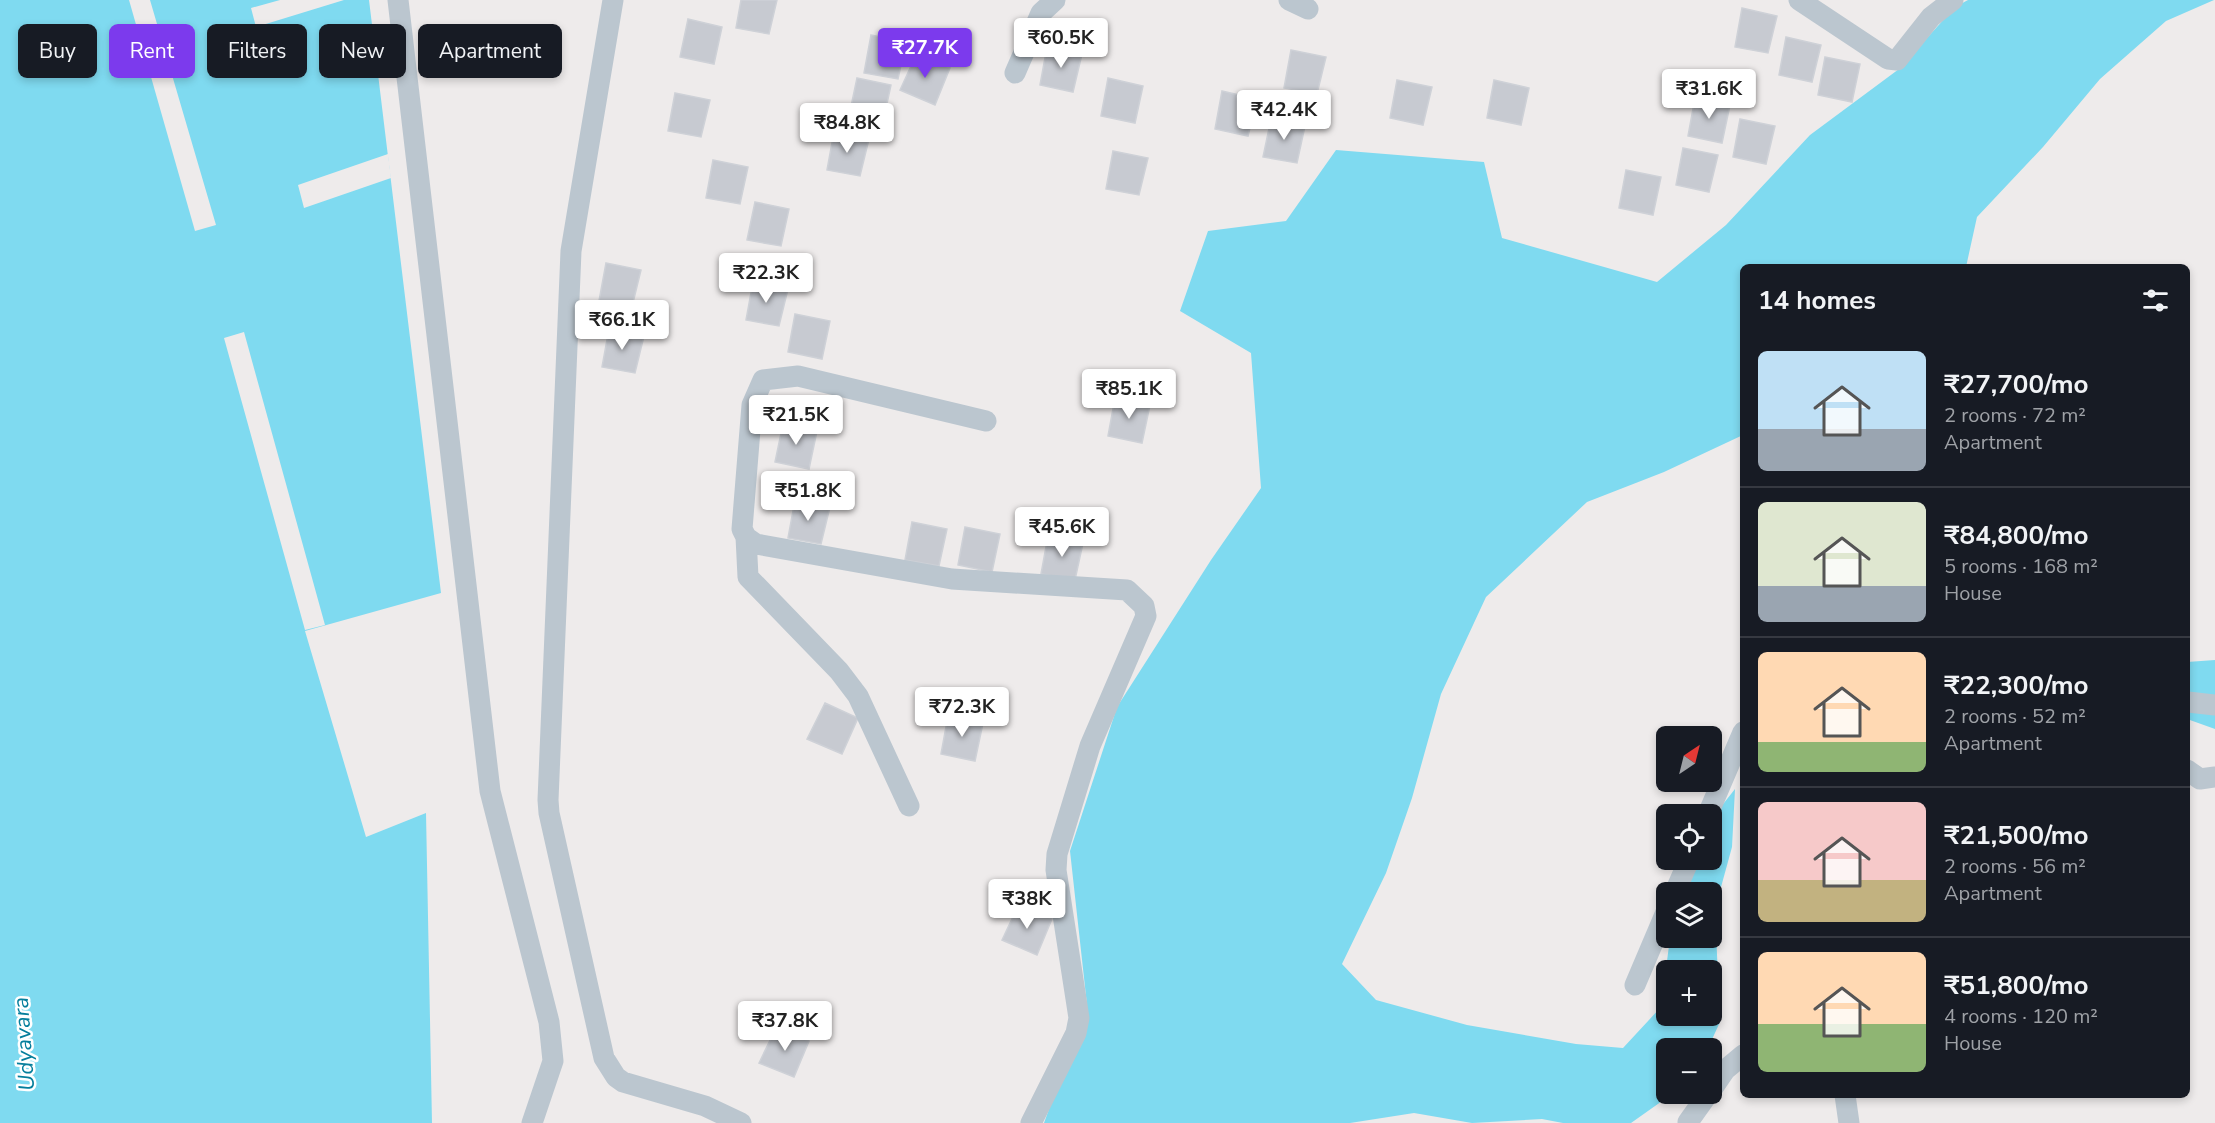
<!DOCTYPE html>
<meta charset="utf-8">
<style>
body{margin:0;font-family:"Nunito Sans",sans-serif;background:#242831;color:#f1f3f6;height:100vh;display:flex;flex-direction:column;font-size:22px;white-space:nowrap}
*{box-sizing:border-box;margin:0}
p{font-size:20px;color:#9ea1a6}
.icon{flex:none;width:33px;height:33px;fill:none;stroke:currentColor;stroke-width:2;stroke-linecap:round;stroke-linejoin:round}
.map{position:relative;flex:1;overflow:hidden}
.side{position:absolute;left:1740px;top:264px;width:450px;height:834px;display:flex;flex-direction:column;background:#171b24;border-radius:9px;box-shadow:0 3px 9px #0003}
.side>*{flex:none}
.hud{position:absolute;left:18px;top:24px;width:570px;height:54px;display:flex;gap:12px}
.needle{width:39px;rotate:35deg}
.controls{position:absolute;left:1656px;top:726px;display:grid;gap:12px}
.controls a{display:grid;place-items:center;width:66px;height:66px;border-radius:9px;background:#171b24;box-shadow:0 3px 9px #0003;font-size:30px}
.price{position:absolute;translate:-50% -51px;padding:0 14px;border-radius:6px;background:#fff;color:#222;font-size:20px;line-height:39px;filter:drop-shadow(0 2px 3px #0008)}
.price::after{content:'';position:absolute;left:50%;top:36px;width:18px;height:14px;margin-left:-9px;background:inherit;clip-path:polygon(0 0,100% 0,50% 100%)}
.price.selected{background:#7c3aed;color:#fff}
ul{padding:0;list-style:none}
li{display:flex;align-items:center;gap:18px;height:150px;padding:0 18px}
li+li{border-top:2px solid #363941}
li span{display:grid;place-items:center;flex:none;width:168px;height:120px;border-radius:9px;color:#555}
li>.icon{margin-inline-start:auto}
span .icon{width:72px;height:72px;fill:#fffc;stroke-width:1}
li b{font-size:26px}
h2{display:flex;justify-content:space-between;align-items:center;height:72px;padding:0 18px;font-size:26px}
.tag{padding:0 21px;border-radius:9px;background:#171b24;box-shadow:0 3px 9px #0003;font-size:21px;line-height:54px}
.tag.selected{background:#7c3aed;color:#fff}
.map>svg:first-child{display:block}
</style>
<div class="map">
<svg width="2215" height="1123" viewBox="0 0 2215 1123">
<rect width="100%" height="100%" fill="#eeebeb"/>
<!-- water -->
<path fill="#7fdaf0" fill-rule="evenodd" d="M0,0h369l72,593 -136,38 61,206 60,-24 6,310h-432z
M1968,0h246l-48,21 -66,58 -57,68 -66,70 -11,50h-223v168l-79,37 -77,30 -101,95 -45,97 -29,104 -26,75 -44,91 34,36 91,25 109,19 47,4 38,-41 9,-69h42v-46h-34l12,-32h22v-42l23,-29 -3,58 -17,62 5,113 -12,26h-42v46h6l-41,29h-68l-21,-4 -70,4 -58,-10 -64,10h-306l43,-118 -17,-154 47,-144 94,-147 50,-72 -10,-135 -71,-42 28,-80 78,-10 50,-71 148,12 18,76 155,44 69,-57 84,-90 89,-66 56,-62zM1666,970h46v46h-46z
M2215,660v69l-28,-10v-57z"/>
<!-- pier -->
<path fill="#eeebeb" d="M129,0h21l66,225 -21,6z
M280,0h64l-88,27 -5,-19z
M388,154l3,24 -87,30 -6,-23z
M244,332l81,293 -20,5 -81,-292z"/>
<!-- building -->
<path fill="#c7cad1" stroke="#ced1d7" stroke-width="1.5" d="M741,0h36l-8,34 -33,-6z
M1742,8l35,8 -9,37 -33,-6z
M688,19l34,8 -8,37 -34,-7z
M871,35l35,7 -8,37 -34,-6z
M1786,37l35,8 -9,37 -33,-7z
M1047,47l35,7 -9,38 -33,-7z
M1291,50l35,7 -9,37 -33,-6z
M917,53l33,15 -15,37 -35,-15z
M1825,57l35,7 -8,38 -34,-7z
M857,78l34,7 -8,37 -34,-6z
M1108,78l35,8 -8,37 -34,-7z
M1397,80l35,7 -9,38 -33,-7z
M1494,80l35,8 -8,37 -34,-7z
M1222,91l35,8 -9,37 -33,-7z
M675,93l35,7 -9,37 -33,-6z
M1695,98l35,7 -8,38 -34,-7z
M1271,119l34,7 -8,37 -34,-6z
M1740,119l35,7 -9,38 -33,-7z
M834,132l35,7 -9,37 -33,-6z
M1683,148l35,7 -9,37 -33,-7z
M1113,151l35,7 -9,37 -33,-6z
M713,160l35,7 -8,37 -34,-6z
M1626,170l35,7 -8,38 -34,-7z
M755,202l34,7 -8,37 -34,-6z
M606,263l35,7 -9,37 -33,-6z
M753,282l35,7 -9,37 -33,-6z
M795,314l35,7 -8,38 -34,-7z
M609,329l35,7 -9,37 -33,-6z
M1115,398l35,7 -8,38 -34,-7z
M783,424l34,7 -8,38 -34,-7z
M795,500l35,7 -9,37 -33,-6z
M912,522l35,7 -8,37 -34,-6z
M965,527l35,7 -8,38 -34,-7z
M1048,536l35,7 -8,37 -34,-6z
M825,703l33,15 -16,36 -35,-15z
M948,716l35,7 -8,38 -34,-7z
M1019,904l33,15 -15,36 -35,-15z
M777,1026l32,15 -15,36 -35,-14z"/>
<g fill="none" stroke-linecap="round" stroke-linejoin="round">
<!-- minor -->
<path stroke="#bbc6cf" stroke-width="21" d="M398,0l92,791 59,231 4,39 -21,62
M613,0l-42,251 -23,549 1,13 55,245 12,19 7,5 82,24 36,17
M1289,0l19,9
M1799,0l89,59 9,1 34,-43 22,-17
M1015,73l26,-60 14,-13
M986,421l-188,-45 -35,4 -11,25 -10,124 4,8 10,7 196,35 175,11 17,16 2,10 -56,130 -33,108 -1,16 23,148 -3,15 -45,90
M746,537l2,40 91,94 19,25 51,110
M2188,702l27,3
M2187,770l13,9 15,-2
M1708,814l35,-82
M1675,892l14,-32
M1635,985l31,-73
M1712,1089l13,-19 18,-15
M1845,1095l4,28
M1688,1122l20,-28"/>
</g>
<g text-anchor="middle" stroke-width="5" stroke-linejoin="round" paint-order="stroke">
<!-- water labels -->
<g font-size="22" font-style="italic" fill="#057e9c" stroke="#fff">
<text transform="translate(23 1044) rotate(-94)" y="8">Udyavara</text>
</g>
</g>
</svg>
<div class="controls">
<a><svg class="needle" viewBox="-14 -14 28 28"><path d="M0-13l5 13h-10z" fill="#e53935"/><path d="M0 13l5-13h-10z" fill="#9ea1a6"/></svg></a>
<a><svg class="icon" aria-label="locate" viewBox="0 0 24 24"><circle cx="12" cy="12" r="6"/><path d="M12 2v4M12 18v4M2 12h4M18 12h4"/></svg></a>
<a><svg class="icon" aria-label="layers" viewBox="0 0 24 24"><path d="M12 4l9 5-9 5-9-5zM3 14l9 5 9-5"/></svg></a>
<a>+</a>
<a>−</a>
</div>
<b class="price" style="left:1061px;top:69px">₹60.5K</b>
<b class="price selected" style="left:925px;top:79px">₹27.7K</b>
<b class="price" style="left:1709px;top:120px">₹31.6K</b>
<b class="price" style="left:1284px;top:141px">₹42.4K</b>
<b class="price" style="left:847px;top:154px">₹84.8K</b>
<b class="price" style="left:766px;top:304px">₹22.3K</b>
<b class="price" style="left:622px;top:351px">₹66.1K</b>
<b class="price" style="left:1129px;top:420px">₹85.1K</b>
<b class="price" style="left:796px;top:446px">₹21.5K</b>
<b class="price" style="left:808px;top:522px">₹51.8K</b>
<b class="price" style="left:1062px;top:558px">₹45.6K</b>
<b class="price" style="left:962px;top:738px">₹72.3K</b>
<b class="price" style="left:1027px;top:930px">₹38K</b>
<b class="price" style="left:785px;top:1052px">₹37.8K</b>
<div class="hud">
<a class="tag">Buy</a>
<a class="tag selected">Rent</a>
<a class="tag">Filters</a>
<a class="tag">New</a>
<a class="tag">Apartment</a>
</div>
<section class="side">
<h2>14 homes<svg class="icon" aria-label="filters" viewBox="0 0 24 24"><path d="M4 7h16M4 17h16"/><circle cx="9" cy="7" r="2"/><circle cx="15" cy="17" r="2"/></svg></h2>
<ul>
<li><span style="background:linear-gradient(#bfe0f5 65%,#9aa5b1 0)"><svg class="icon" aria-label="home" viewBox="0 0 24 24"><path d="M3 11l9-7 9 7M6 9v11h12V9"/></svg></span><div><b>₹27,700/mo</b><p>2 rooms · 72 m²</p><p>Apartment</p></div></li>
<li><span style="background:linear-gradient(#dfe7d0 70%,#9aa5b1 0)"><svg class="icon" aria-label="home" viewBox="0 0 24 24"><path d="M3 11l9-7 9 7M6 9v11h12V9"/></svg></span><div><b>₹84,800/mo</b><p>5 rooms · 168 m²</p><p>House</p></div></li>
<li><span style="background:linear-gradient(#ffd9b3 75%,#8fb573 0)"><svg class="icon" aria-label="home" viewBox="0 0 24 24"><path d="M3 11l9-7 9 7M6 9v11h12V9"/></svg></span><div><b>₹22,300/mo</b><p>2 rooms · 52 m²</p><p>Apartment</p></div></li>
<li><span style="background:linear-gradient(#f6c9c9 65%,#c2b280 0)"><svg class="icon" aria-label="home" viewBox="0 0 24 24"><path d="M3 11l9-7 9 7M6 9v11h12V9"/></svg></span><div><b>₹21,500/mo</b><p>2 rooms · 56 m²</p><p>Apartment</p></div></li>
<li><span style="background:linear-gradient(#ffd9b3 60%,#8fb573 0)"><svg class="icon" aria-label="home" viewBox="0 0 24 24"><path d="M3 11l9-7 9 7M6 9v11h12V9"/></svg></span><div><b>₹51,800/mo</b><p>4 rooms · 120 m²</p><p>House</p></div></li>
</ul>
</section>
</div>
